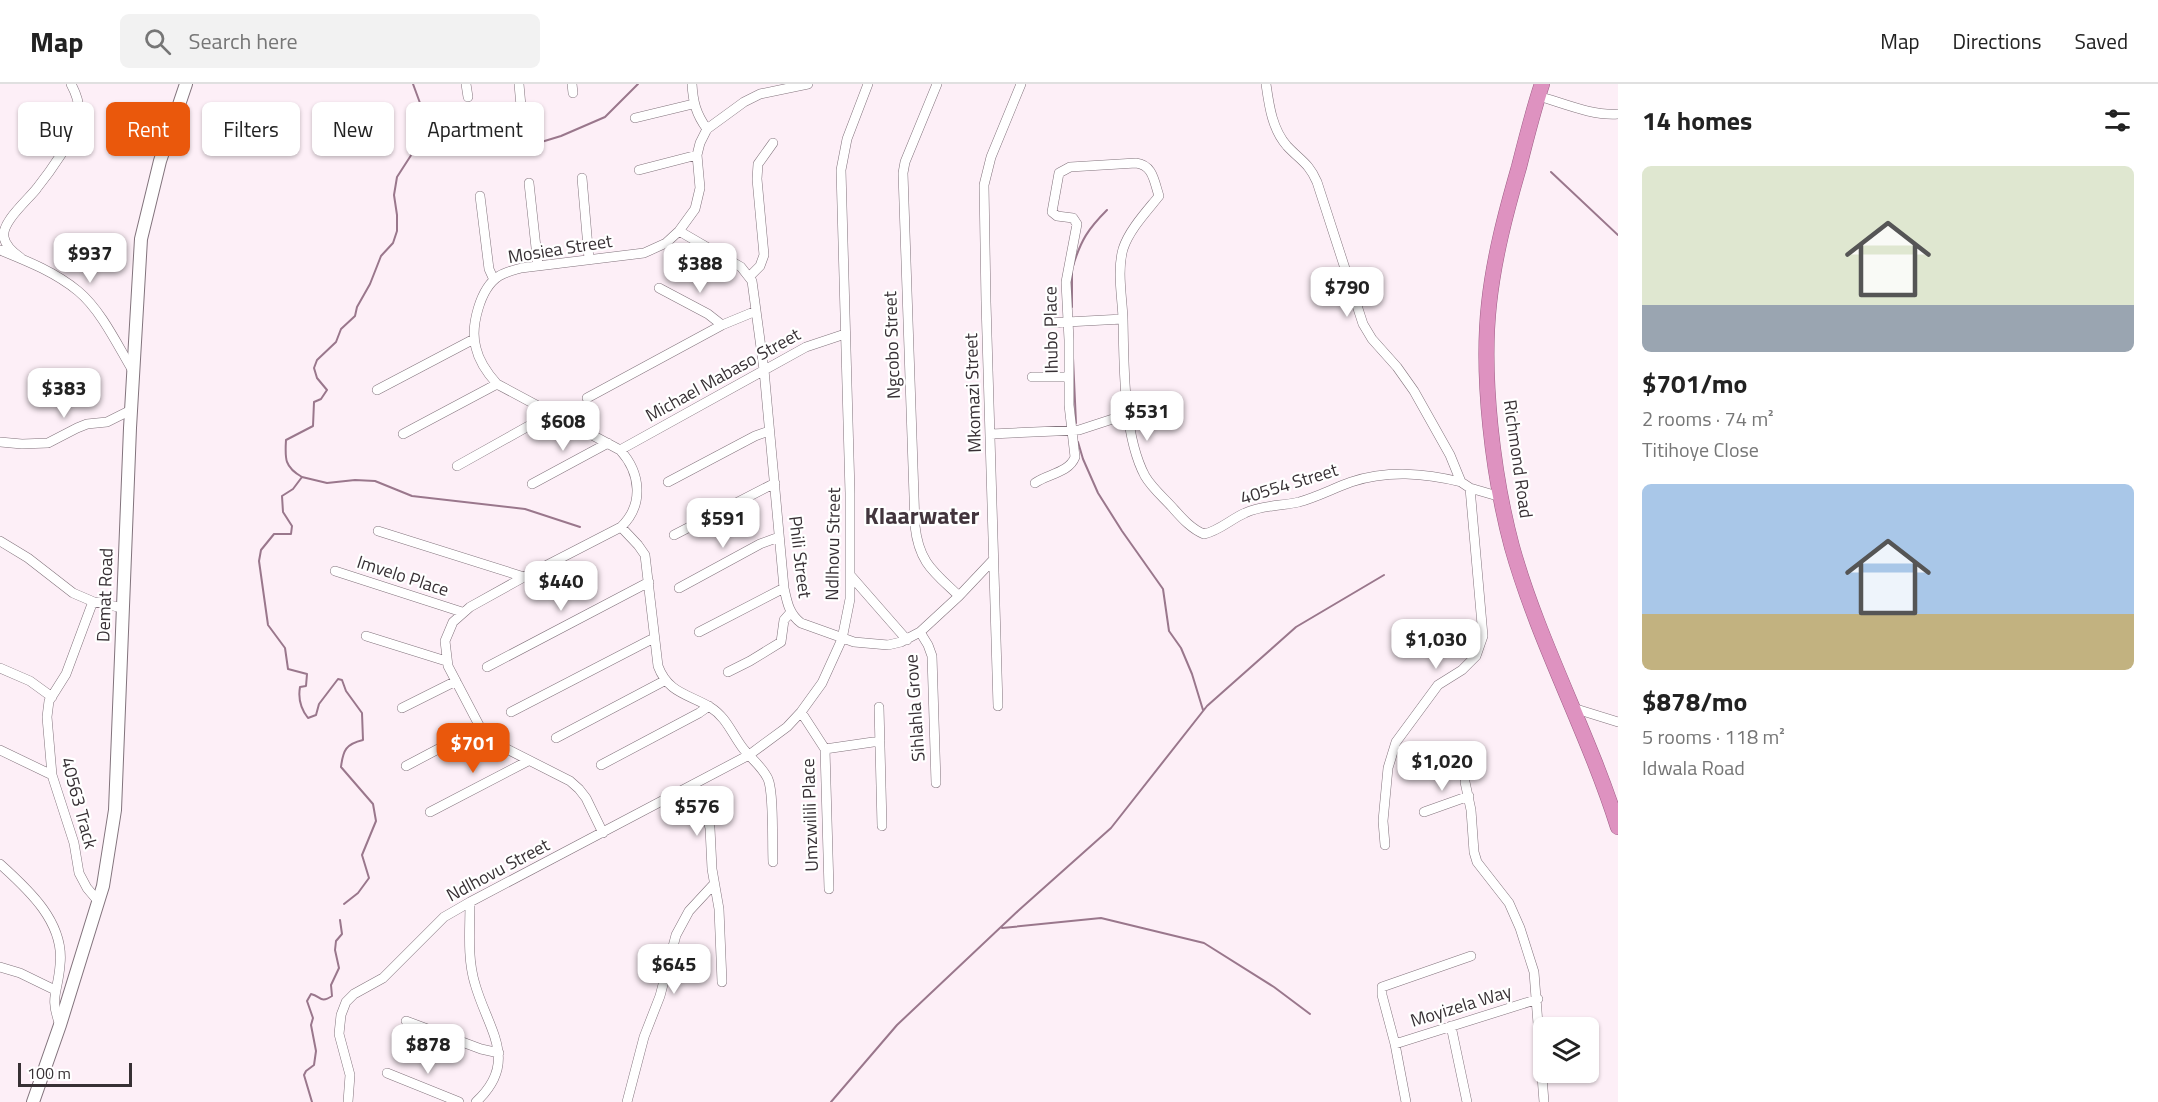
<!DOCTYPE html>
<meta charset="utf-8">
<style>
body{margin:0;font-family:"Titillium Web",sans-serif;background:#f2f2f2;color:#222;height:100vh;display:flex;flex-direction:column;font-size:22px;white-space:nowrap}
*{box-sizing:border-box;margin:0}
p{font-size:20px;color:#767676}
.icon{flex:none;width:33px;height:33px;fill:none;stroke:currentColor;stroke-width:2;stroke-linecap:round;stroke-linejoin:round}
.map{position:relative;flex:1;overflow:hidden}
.panel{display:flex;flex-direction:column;background:#fff;width:540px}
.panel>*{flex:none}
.hud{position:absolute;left:18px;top:18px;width:570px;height:54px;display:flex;gap:12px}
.controls{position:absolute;left:1533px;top:933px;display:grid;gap:12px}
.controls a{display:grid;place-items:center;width:66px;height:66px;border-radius:9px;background:#fff;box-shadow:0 2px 4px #0004;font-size:30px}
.scale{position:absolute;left:18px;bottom:15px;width:114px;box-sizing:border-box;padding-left:6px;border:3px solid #373034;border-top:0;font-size:16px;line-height:21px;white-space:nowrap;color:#373034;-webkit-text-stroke:4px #fff;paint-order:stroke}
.price{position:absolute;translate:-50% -51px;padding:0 14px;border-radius:12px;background:#fff;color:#222;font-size:20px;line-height:39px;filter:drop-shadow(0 2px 3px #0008)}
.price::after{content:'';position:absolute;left:50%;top:36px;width:18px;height:14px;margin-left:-9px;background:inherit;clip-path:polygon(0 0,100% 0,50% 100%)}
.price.active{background:#ea580c;color:#fff}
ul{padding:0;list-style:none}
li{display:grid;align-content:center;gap:12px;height:318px;padding:0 24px}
li span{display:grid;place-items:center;height:186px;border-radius:9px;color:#555}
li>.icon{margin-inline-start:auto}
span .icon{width:108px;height:108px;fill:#fffc;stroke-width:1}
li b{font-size:26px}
h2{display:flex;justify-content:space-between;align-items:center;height:72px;padding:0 24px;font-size:26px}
.pill{padding:0 21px;border-radius:9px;background:#fff;box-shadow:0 2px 4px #0004;font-size:21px;line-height:54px}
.pill.active{background:#ea580c;color:#fff}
header{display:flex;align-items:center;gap:36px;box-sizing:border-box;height:84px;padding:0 30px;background:#fff;border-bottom:2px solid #e0e0e0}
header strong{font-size:28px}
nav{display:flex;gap:33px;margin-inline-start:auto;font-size:21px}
.search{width:420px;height:54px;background:#f2f2f2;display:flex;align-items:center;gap:15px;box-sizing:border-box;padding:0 21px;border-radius:9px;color:#767676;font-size:22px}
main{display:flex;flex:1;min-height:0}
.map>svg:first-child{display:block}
</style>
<header>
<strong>Map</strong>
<div class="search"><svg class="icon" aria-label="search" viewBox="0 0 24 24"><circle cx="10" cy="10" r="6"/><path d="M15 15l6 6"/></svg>Search here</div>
<nav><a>Map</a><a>Directions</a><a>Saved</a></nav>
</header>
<main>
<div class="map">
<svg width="1618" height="1018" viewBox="0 0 1618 1018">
<rect width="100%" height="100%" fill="#fdeff7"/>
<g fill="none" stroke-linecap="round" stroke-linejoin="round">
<!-- stream -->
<path stroke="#9a778c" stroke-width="2" d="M417,62l43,8 55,-4 46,-14 44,-19 33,-33
M1551,88l67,63
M1073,182c8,-26 15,-37 34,-56
M1072,223v-36
M1073,274l3,65
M1078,358l5,17 15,34 24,38 41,58 6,42 12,17 11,26 11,36
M302,393l25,6 28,-3 20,1 37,15 113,13 55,18
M344,820l14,-11 11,-15 -7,-23 14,-34 -3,-17 -32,-37c2,-17 5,-23 22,-27l-1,-27 -16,-22 -4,-11 -4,-1 -19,25 -3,11 -8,3c-7,-9 -10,-20 -8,-31l6,-1 1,-12 -19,-5 -3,-21 -17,-23 -9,-64 2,-11 13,-16h17l1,-8 -9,-14 -1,-16 11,-7 9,-12c-18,-10 -17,-19 -16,-37l27,-14 1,-24 7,-3 6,-9 -10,-12 -3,-10 3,-8 19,-18 5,-13 14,-13 2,-9 13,-23 11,-28 12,-13 4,-12v-16l-3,-20 3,-18 20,-31 3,-43 -7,-19
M1002,844l99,-10 103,25 70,44 36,27
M312,1018l-8,-27 2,-4 8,-6 2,-14 -5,-26 2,-7 -6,-17 4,-7c10,2 9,10 21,2l-1,-11 8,-17 -4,-18 1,-9 6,-7 -2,-14
M831,1018l66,-77 122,-115 92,-82 96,-122 89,-79 88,-52"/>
<!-- minor casing -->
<g stroke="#82737c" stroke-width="10">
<path id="minor" d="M466,0l2,13
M519,0l2,22
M572,0l1,9
M692,0c1,18 4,30 15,45
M937,0l-32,78 -2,11 12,353c4,37 19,46 44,70
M1266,0c3,21 6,45 21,62 13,14 22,17 30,36l46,142 9,15 25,28 17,24 36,64 11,27 9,6 31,9
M1538,12c25,7 54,20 80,18
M635,34l58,-14
M639,86l58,-15
M582,94l7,81
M529,99l9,83
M480,112l9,73 5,11
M679,147l62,36 11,14 12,89 20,218c3,14 5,26 17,35l53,19 34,3 13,-3 19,-10 39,-36 34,-36
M0,166c27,11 55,22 78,41 23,19 40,55 55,80
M21,174c-7,-5 -16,-12 -17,-21 -3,-15 25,-38 33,-49 12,-15 38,-51 41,-68 3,-12 -1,-25 -7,-36
M750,192l10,-10 4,-11 -7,-76 1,-15 15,-21
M659,204l49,26 14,11
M1048,239l75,-4
M1032,293h37
M377,306l97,-51
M587,314l135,-73 34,-14
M403,350l94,-50
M991,350l88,-4 49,-16
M0,358l22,2 26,-1 29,-15 10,-4 20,-2 24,-12
M620,366l186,-103 39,-13
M457,382l93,-52
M668,398l87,-46 14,-5
M1035,399c12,-9 34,-10 40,-26l-6,-52v-65l-3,-58 11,-58 -4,-6 -16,-2 -5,-4 7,-39 11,-6 66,-4c17,2 18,18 23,33 -12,15 -30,34 -36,53 -6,21 -1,48 0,69 1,46 0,117 22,158 7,12 18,21 27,31 9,10 19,22 32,27 15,-3 27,-15 41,-21 17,-8 37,-7 54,-11 18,-5 35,-14 52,-20 37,-12 73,-9 110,0
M532,400l76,-41
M621,443l17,18 7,10 13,111c10,27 30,28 52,41 16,10 21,25 32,40 8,11 20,19 26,32 6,14 4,65 5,83
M378,447l146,46
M674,451l101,-52
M0,457l28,17 45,35 21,9
M335,487l127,41
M851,492l56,64
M679,504l81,-44 19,-7
M699,548l85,-44
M920,548l8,13 4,11 4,127
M366,552l80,25
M487,583l162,-85
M0,584l30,13 22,16
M728,588l22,-11 31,-19 3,-22 7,-8
M998,622l-12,-404 -2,-117 7,-28 30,-73
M879,623l3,119
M402,624l54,-27
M1573,624l45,14
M511,628l143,-74
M801,628l24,37 4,140
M556,654l108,-57
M825,665l55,-8
M0,666l52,25
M601,681l98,-52 10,-7
M406,682l74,-39
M1465,698l6,28 3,42 3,10 32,41 11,25 14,44 10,130
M693,701l12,25 5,18 2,41 7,40 3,73
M430,728l98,-51
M1424,728l45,-16
M603,749l-17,-35 -7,-9 -9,-8 -69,-35 -21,-19 -32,-61 -3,-25 8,-19 17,-15 54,-30 97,-50c23,-22 20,-54 -1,-77l-123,-66c-9,-10 -18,-23 -21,-36 -6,-21 4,-60 23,-72 6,-4 15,-6 22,-8l123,-15 22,-10 13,-12 16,-22 5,-21 -3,-33 3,-12 7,-14 37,-27 16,-8 48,-10
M1385,761l-2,-24 5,-53 8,-26 42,-57 24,-15 14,-14 7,-20 -13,-148
M0,780c29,26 65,59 60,101 -2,28 -11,31 0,60
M98,817l-11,-13 -8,-15 -5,-30 -22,-68 -5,-58 2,-16 17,-27 26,-70 5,-2 25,6
M470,818c0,27 -3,56 5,82 13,46 45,77 1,118
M0,883l20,6 35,17
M406,937l75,28 18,4
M1451,942l16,76
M1395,960l143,-45
M387,989l72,29
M348,1018l2,-27 -11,-41 2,-19 5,-13 8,-8 29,-16 61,-61 26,-15 279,-147 38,-28 14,-15 21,-29 20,-44 8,-40v-106l-9,-323 6,-31 21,-55
M627,1018l17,-65 16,-41 16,-61 13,-24 25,-27
M1406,1018l-11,-58 -13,-49v-8l89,-31"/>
</g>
<!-- tertiary casing -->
<g stroke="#82737c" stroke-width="14">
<path id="tertiary" d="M33,1018l27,-77 43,-139 12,-76 15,-382 11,-189 19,-78 26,-77"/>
</g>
<!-- trunk casing -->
<g stroke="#9e5e85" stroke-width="16">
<path id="trunk" d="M1542,0c-9,27 -16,55 -23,83 -13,45 -25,90 -30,137 -8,73 4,172 23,243 27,96 76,185 106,280"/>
</g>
<!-- minor -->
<use href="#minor" stroke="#fff" stroke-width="9"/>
<!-- tertiary -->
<use href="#tertiary" stroke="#fff" stroke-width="12"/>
<!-- trunk -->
<use href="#trunk" stroke="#de92c0" stroke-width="15"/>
</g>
<g text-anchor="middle" stroke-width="4.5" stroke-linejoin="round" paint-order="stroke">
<!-- street labels -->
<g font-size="18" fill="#373034" stroke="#fff">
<text transform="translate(560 165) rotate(-9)" y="6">Mosiea Street</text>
<text transform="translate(1051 246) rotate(-91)" y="6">Ihubo Place</text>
<text transform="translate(892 261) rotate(-92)" y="6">Ngcobo Street</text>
<text transform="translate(723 291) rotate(-29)" y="6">Michael Mabaso Street</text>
<text transform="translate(973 309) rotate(-92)" y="6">Mkomazi Street</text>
<text transform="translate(1518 375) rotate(82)" y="6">Richmond Road</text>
<text transform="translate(1289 400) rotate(-17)" y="6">40554 Street</text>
<text transform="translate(833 460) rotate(-89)" y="6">Ndlhovu Street</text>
<text transform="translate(800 473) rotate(83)" y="6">Phili Street</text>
<text transform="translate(403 492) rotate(18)" y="6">Imvelo Place</text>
<text transform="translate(105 511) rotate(-88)" y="6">Demat Road</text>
<text transform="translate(915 624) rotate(-94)" y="6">Sihlahla Grove</text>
<text transform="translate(79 719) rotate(75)" y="6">40563 Track</text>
<text transform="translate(810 731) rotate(-92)" y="6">Umzwilili Place</text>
<text transform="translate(498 786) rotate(-28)" y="6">Ndlhovu Street</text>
<text transform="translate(1461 922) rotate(-17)" y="6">Moyizela Way</text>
</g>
<!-- district labels -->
<g font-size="24" font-weight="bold" fill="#42353d" stroke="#fff">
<text x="922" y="440">Klaarwater</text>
</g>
</g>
</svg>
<div class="controls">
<a><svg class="icon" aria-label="layers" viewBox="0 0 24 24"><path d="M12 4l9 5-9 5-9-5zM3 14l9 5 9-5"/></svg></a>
</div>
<div class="scale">100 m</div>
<b class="price" style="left:90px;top:200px">$937</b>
<b class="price" style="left:700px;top:210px">$388</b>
<b class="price" style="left:1347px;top:234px">$790</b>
<b class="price" style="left:64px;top:335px">$383</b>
<b class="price" style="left:1147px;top:358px">$531</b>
<b class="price" style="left:563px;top:368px">$608</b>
<b class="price" style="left:723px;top:465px">$591</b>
<b class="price" style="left:561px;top:528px">$440</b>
<b class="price" style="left:1436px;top:586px">$1,030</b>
<b class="price active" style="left:473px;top:690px">$701</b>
<b class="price" style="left:1442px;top:708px">$1,020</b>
<b class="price" style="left:697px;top:753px">$576</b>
<b class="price" style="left:674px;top:911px">$645</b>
<b class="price" style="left:428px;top:991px">$878</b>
<div class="hud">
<a class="pill">Buy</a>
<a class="pill active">Rent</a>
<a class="pill">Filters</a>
<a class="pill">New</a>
<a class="pill">Apartment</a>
</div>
</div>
<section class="panel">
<h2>14 homes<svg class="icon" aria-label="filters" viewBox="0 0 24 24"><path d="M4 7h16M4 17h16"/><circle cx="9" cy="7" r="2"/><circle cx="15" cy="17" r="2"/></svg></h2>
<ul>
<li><span style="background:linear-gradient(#dfe7d0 75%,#9aa5b1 0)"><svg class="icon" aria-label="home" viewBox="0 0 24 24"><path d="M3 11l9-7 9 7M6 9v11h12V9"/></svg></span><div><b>$701/mo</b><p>2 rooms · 74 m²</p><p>Titihoye Close</p></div></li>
<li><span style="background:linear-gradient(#a9c7e8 70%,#c2b280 0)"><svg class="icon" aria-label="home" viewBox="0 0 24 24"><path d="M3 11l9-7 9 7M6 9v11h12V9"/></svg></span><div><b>$878/mo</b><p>5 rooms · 118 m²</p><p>Idwala Road</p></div></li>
</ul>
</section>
</main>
